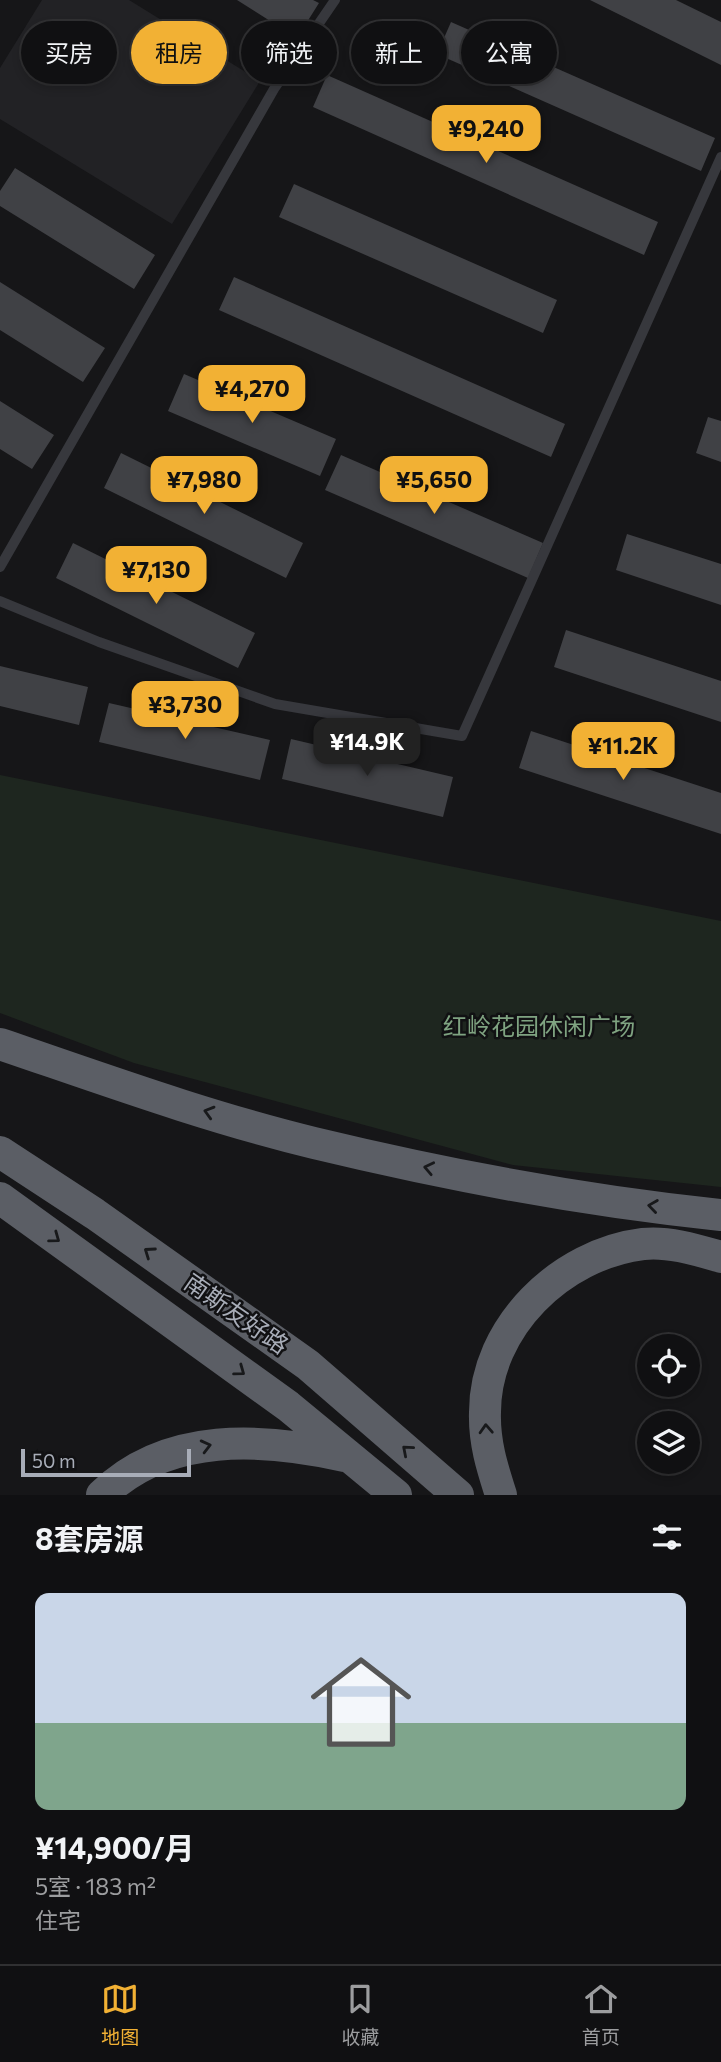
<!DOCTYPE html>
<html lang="zh">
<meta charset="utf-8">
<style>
body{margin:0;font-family:Commissioner,"Noto Sans SC",sans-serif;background:#1e1e20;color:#f1f3f6;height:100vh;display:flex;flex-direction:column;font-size:26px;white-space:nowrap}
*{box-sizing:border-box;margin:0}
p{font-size:23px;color:#9c9d9f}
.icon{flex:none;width:38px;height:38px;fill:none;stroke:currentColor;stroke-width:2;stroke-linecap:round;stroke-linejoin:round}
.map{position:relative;height:1495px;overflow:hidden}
.side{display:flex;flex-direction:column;background:#101012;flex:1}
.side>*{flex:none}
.hud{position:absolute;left:21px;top:21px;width:679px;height:63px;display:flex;gap:14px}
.tools{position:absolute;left:637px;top:1334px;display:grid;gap:14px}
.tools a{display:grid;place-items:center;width:63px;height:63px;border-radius:50%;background:#101012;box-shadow:0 4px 10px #0003,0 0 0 2px #303032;font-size:35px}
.scale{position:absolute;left:21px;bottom:18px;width:170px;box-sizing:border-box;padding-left:7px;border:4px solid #a8adb8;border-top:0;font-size:19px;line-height:24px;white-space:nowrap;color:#a8adb8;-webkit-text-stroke:5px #111113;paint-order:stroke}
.price{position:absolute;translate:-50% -60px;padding:0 16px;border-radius:14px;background:#f2b134;color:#111;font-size:23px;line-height:46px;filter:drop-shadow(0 2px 4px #0008)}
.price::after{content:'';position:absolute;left:50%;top:42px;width:21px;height:16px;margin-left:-10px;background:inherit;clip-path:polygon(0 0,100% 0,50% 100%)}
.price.current{background:#222;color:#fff}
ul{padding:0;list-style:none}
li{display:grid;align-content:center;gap:14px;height:371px;padding:0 35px}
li+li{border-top:2px solid #303032}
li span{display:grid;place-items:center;height:217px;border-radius:14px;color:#555}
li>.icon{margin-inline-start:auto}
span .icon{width:126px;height:126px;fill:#fffc;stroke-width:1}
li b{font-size:30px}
h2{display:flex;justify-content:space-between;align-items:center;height:84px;padding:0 35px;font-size:30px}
.tag{padding:0 24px;border-radius:32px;background:#101012;box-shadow:0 4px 10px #0003,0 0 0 2px #303032;font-size:24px;line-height:63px}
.tag.current{background:#f2b134;color:#111}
.tab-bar{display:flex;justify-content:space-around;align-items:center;height:98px;border-top:2px solid #303032;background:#101012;font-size:19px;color:#9c9d9f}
.tab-bar a{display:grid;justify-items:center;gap:4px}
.tab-bar .current{color:#f2b134}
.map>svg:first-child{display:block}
</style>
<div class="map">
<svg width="721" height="1495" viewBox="0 0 721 1495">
<rect width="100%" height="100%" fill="#161618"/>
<!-- built -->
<path fill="#222225" d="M42,0h87l131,81 -88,143 -172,-105v-51z"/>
<!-- green -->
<path fill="#1e261f" d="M0,775l721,146v266l-208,-22 -379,-102 -134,-50z"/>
<!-- building -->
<path fill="#404145" d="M237,0h76l6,3 -22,35z
M590,0h86l45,22v43z
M451,22l264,116 -14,33 -264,-117z
M327,75l331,147 -14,33 -331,-148z
M15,168l140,87 -21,34 -134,-83v-15z
M294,184l263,116 -14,33 -264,-116z
M234,277l331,147 -14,33 -332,-147z
M0,282l105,66 -22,34 -83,-52z
M184,374l152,65 -16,37 -152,-65z
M0,401l54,34 -22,34 -32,-20z
M708,417l13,4v41l-25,-9z
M121,453l182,90 -17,35 -182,-90z
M341,455l202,88 -15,35 -203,-88z
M627,534l94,30v41l-105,-35z
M73,543l182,90 -17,35 -182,-90z
M566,630l155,51v41l-167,-55z
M0,666l88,21 -9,38 -79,-19z
M109,703l161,37 -10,40 -161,-38z
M531,731l190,62v41l-202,-66z
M291,739l162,38 -10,40 -161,-38z"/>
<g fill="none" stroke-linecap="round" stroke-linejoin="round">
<!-- service -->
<path stroke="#37383d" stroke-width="10" d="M0,567l274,-478 61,-89
M0,601l99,41 176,62 187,32 259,-579"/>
<!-- trunk -->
<path stroke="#5b5e65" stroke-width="32" d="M0,1044c103,35 207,73 314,99 133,32 270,58 407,72
M0,1152l95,62 213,151 150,130
M0,1198l288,208 108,89
M102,1495c65,-64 161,-57 243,-39
M501,1495c-9,-28 -17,-53 -16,-83 0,-85 76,-158 158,-168 25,-3 54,6 78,13"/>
</g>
<!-- one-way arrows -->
<defs><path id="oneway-chevron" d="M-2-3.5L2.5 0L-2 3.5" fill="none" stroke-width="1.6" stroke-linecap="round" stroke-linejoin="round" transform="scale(1.75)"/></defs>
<g stroke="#18191b">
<use href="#oneway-chevron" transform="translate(209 1112) rotate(-164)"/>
<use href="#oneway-chevron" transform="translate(429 1168) rotate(-168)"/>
<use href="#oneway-chevron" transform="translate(653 1206) rotate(-172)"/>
<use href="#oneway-chevron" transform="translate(55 1238) rotate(36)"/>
<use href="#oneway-chevron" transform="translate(149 1252) rotate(-145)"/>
<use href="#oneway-chevron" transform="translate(240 1371) rotate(36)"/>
<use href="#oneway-chevron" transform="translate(486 1429) rotate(-93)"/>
<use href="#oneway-chevron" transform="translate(206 1446) rotate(-14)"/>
<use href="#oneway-chevron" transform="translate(407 1450) rotate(-139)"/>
</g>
<g text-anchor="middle" stroke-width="5" stroke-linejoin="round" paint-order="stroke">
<!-- park labels -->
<g font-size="24" fill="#7fa381" stroke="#111113">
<text x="539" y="1035">红岭花园休闲广场</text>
</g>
<!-- street labels -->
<g font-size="24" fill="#a8adb8" stroke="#111113">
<text transform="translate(236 1314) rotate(35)" y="8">南斯友好路</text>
</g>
</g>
</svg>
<div class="tools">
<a><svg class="icon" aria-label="locate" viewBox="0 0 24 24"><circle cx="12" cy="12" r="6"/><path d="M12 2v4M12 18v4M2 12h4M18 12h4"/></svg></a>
<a><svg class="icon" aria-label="layers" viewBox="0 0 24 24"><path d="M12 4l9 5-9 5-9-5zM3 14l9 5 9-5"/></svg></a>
</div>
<div class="scale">50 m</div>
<b class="price" style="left:486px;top:165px">¥9,240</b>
<b class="price" style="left:252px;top:425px">¥4,270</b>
<b class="price" style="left:204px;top:516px">¥7,980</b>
<b class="price" style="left:434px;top:516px">¥5,650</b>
<b class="price" style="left:156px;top:606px">¥7,130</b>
<b class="price" style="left:185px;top:741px">¥3,730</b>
<b class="price current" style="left:367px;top:778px">¥14.9K</b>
<b class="price" style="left:623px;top:782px">¥11.2K</b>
<div class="hud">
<a class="tag">买房</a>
<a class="tag current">租房</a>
<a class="tag">筛选</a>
<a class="tag">新上</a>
<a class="tag">公寓</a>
</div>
</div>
<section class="side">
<h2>8套房源<svg class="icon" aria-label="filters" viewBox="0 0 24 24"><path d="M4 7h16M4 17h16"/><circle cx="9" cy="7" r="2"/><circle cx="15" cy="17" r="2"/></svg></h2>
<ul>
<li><span style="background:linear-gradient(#c9d6e8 60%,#7fa58c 0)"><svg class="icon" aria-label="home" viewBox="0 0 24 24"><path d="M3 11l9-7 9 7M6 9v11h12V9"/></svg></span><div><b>¥14,900/月</b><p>5室 · 183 m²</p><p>住宅</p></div></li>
</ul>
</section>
<nav class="tab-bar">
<a class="current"><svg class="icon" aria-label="map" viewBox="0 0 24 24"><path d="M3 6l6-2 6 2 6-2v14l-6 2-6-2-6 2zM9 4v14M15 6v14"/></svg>地图</a>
<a><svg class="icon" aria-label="saved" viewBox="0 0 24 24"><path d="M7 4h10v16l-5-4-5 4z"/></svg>收藏</a>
<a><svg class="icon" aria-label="home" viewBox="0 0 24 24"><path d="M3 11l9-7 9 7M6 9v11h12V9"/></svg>首页</a>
</nav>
